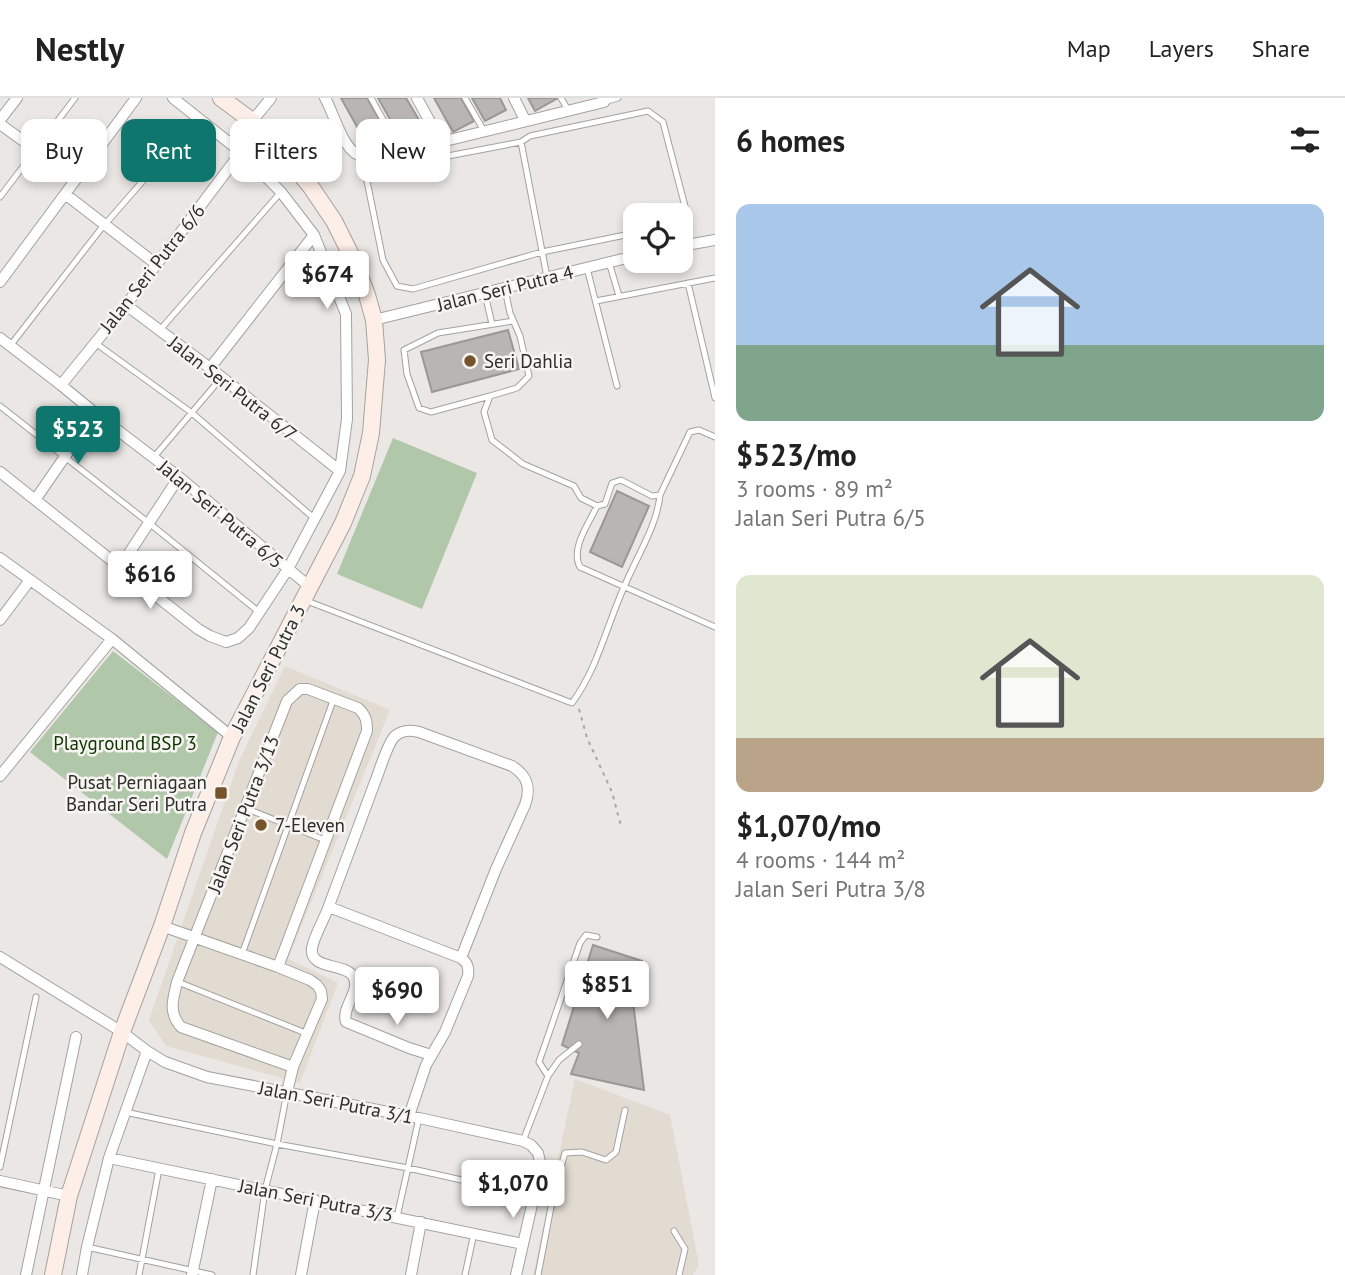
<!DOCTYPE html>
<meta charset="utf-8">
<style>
body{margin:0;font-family:"PT Sans",sans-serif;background:#f6f6f6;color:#222;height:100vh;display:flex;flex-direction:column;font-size:26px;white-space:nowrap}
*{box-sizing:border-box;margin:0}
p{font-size:23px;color:#767676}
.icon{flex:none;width:38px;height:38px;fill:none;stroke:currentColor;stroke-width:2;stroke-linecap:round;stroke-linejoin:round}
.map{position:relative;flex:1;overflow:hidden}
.side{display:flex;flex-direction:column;background:#fff;width:630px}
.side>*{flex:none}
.guide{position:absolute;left:21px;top:21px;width:588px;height:63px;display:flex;gap:14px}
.tools{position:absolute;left:623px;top:105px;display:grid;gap:14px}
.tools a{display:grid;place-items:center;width:70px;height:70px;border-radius:14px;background:#fff;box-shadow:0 4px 10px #0003;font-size:35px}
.price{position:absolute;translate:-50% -60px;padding:0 16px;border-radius:7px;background:#fff;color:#222;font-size:23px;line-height:46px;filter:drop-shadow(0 2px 4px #0008)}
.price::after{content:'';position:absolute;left:50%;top:42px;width:21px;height:16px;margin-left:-10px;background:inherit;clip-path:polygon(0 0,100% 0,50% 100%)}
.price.selected{background:#0f766e;color:#fff}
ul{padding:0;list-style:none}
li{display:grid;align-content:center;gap:14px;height:371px;padding:0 21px}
li span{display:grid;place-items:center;height:217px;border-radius:14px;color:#555}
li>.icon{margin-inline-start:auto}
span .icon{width:126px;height:126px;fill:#fffc;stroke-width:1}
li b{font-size:30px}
h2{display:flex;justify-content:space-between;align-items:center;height:84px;padding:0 21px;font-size:30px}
.pill{padding:0 24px;border-radius:14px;background:#fff;box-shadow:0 4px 10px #0003;font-size:24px;line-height:63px}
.pill.selected{background:#0f766e;color:#fff}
header{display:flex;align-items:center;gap:42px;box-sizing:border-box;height:98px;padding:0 35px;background:#fff;border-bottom:2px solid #e0e0e0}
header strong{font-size:33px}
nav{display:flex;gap:38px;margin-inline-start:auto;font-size:24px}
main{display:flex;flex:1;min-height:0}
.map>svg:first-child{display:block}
</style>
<header>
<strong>Nestly</strong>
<nav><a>Map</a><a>Layers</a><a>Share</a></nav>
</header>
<main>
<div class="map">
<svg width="715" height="1177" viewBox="0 0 715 1177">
<rect width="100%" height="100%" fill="#eae7e4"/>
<!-- built -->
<path fill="#e2dbd1" d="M285,568l105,44 -102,249 50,24 -38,100 -134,-37 -17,-26 90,-259z
M575,981l95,36 29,150 -6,10h-160z"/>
<!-- green -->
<path fill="#b1c7aa" d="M393,340l84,35 -55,136 -85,-35z
M113,553l105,81 -51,127 -137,-107z"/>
<!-- building -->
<path fill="#b8b5b2" stroke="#9a9794" stroke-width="2" d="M341,0h26l23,40 -20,12z
M378,0h28l16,27 -22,12z
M434,0h27l13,23 -21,11z
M472,0h28l6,12 -21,11z
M528,0h30l-23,13z
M508,232l11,39 -87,23 -11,-40z
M617,393l32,15 -27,61 -32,-15z
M593,847l49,16 -9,41 11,88 -73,-16 8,-21 -17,-8z"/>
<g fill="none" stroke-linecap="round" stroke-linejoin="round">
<!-- lane casing -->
<g stroke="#a4a29e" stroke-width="7">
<path id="lane" d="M371,0l29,52
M465,0l19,33
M561,0l7,12
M604,4l14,-4
M521,44l26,135
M0,99l75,-99
M635,135l-93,19 -129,37 -16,-3 -14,-26 -16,-79 8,-11 146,-28 9,-6 118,-25 15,11 25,96 -4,5 -3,1
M609,164l10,34
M587,170l30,118
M688,185l27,115
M505,191l5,24 10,23 9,40 -12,12 -27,8 -6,16 8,28 31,24 51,22 7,12 16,8
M485,196l7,30
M596,203l119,-23
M159,233l122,-139
M94,244l98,71 123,106
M10,248l90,-116 97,-111
M490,298l-59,16 -12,-4 -12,-34 -3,-24 34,-17 75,-12
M0,308l149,117 110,89
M715,339l-16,-7 -9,2 -30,63 -8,1 -31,-16 -9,3 -7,21 -8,2c-8,17 -27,43 -17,61l135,60
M154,359l68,-80
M307,503l265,102c26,-35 35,-79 53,-118 12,-29 32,-59 35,-90
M245,710l80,32
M242,856l92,-256
M178,884l130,52
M548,978l-9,-14 41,-119 6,-8 11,2
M125,1014l152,32 131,24 125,28
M523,1043l25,-65 11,-16 20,-16
M0,1069l36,-170
M397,1119l22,-99
M674,1133l11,18 -6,26
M87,1149l125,28
M139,1177l20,-106
M253,1177l12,-85 12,-46 10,-52
M465,1177l9,-42
M538,1177l16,-84 11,-38 17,-1 24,8 10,-8 9,-42"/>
</g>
<!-- street casing -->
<g stroke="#a4a29e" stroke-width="12">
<path id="street" d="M325,0c10,17 18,56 39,59l77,-15 163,-40 1,-4
M417,0l24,44
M514,0l11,22
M0,22l17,-22
M252,23l19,-23
M0,26l76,55
M65,96l91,70
M681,148l34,-6
M0,184l136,-184
M126,207l84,63 130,103
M374,222l261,-64
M0,240l61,47 34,28 84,64 131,110
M210,270l104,-133
M61,287l65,-80 115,-153
M0,374l198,157 12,7 16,6 12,-4 11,-10 39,-59 52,-98 7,-52 -1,-105 -32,-79 -33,-43 -40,-40 -68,-54
M35,402l60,-87
M0,460l112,81 120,98
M120,469l59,-90
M0,522l30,-40
M0,678l112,-137
M329,809l132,51c7,5 8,10 7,18l-23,56 -19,33 -17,51
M162,828l116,41 32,13 7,5 4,6 1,8 -29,68 -6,25
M0,859l122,75 25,19 18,11 42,15 212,41 104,23 8,4 7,8 2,9 -6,34 -18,79
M278,869l89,-236c0,-10 -1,-16 -9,-23l-50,-19h-8l-13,12 -110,281c-4,18 -9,30 4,45l112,40
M431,957l-22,-7 -63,-26c-5,-15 16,-32 7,-46 -8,-13 -44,-6 -41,-28 2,-12 14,-32 18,-45 15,-40 30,-81 45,-121 5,-12 11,-35 19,-45 7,-7 15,-7 25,-5l93,34c16,10 19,22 13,39l-29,64 -35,89
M109,1060l414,86
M0,1083l69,15
M26,1177l50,-238
M82,1177l5,-28 22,-89 38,-107
M192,1177l20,-96
M301,1177l14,-75
M411,1177l10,-53"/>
</g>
<!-- secondary casing -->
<g stroke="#a4a29e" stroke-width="18">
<path id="secondary" d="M53,1177l16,-79 53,-164 40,-106 31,-93 39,-96 111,-214 19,-47 9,-43 6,-73 -3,-40 -7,-25 -13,-34 -20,-40 -23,-34 -28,-34 -31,-32 -31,-23"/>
</g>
<!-- path -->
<path stroke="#a8a6a4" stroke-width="2" stroke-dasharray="3.5 5" stroke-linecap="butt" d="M579,611l8,29 25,54 9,34"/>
<!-- lane -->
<use href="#lane" stroke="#fff" stroke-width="5"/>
<!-- street -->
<use href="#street" stroke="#fff" stroke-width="10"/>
<!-- secondary -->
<use href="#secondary" stroke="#fdeee7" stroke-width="16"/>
</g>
<!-- markers -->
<g fill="#75532b" stroke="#f7f5f1" stroke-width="2.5">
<circle cx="470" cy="263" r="7"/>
<rect x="214" y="688" width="14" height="14" rx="3.5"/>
<circle cx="261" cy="727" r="7"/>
</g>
<g text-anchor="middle" stroke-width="5" stroke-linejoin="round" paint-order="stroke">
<!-- street labels -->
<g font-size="19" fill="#2e2d2c" stroke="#f7f5f1">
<text transform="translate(152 170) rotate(-52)" y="7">Jalan Seri Putra 6/6</text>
<text transform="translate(505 190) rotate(-14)" y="7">Jalan Seri Putra 4</text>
<text transform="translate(233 290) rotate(38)" y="7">Jalan Seri Putra 6/7</text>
<text transform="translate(221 416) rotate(40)" y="7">Jalan Seri Putra 6/5</text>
<text transform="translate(268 570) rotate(-63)" y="7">Jalan Seri Putra 3</text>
<text transform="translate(243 716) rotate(-69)" y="7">Jalan Seri Putra 3/13</text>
<text transform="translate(336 1004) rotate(11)" y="7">Jalan Seri Putra 3/1</text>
<text transform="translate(316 1102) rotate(11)" y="7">Jalan Seri Putra 3/3</text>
</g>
<!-- poi labels -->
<g font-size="19" fill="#2e2d2c" stroke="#f7f5f1" text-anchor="start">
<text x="484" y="270">Seri Dahlia</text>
<text x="207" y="691" text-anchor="end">Pusat Perniagaan<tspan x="207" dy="22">Bandar Seri Putra</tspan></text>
<text x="275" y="734">7-Eleven</text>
</g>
<!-- park labels -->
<g font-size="19" fill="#0e3400" stroke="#f7f5f1">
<text x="125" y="652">Playground BSP 3</text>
</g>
</g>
</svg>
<div class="tools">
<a><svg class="icon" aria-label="locate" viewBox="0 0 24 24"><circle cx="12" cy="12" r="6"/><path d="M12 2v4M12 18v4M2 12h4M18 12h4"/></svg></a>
</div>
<b class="price" style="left:327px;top:213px">$674</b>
<b class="price selected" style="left:78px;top:368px">$523</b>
<b class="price" style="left:150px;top:513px">$616</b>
<b class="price" style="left:607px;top:923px">$851</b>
<b class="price" style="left:397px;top:929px">$690</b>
<b class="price" style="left:513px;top:1122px">$1,070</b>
<div class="guide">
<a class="pill">Buy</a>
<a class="pill selected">Rent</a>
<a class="pill">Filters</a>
<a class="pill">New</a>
</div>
</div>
<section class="side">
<h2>6 homes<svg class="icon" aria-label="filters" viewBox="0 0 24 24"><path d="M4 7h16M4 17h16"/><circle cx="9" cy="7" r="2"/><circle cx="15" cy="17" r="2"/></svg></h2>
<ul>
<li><span style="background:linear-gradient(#a9c7e8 65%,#7fa58c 0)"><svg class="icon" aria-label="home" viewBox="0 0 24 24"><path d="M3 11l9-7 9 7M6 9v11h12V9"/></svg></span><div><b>$523/mo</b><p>3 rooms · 89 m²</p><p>Jalan Seri Putra 6/5</p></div></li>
<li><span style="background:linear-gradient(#dfe7d0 75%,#b9a48a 0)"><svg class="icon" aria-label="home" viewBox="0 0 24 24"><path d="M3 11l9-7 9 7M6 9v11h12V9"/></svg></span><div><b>$1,070/mo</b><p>4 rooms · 144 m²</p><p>Jalan Seri Putra 3/8</p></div></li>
</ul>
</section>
</main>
